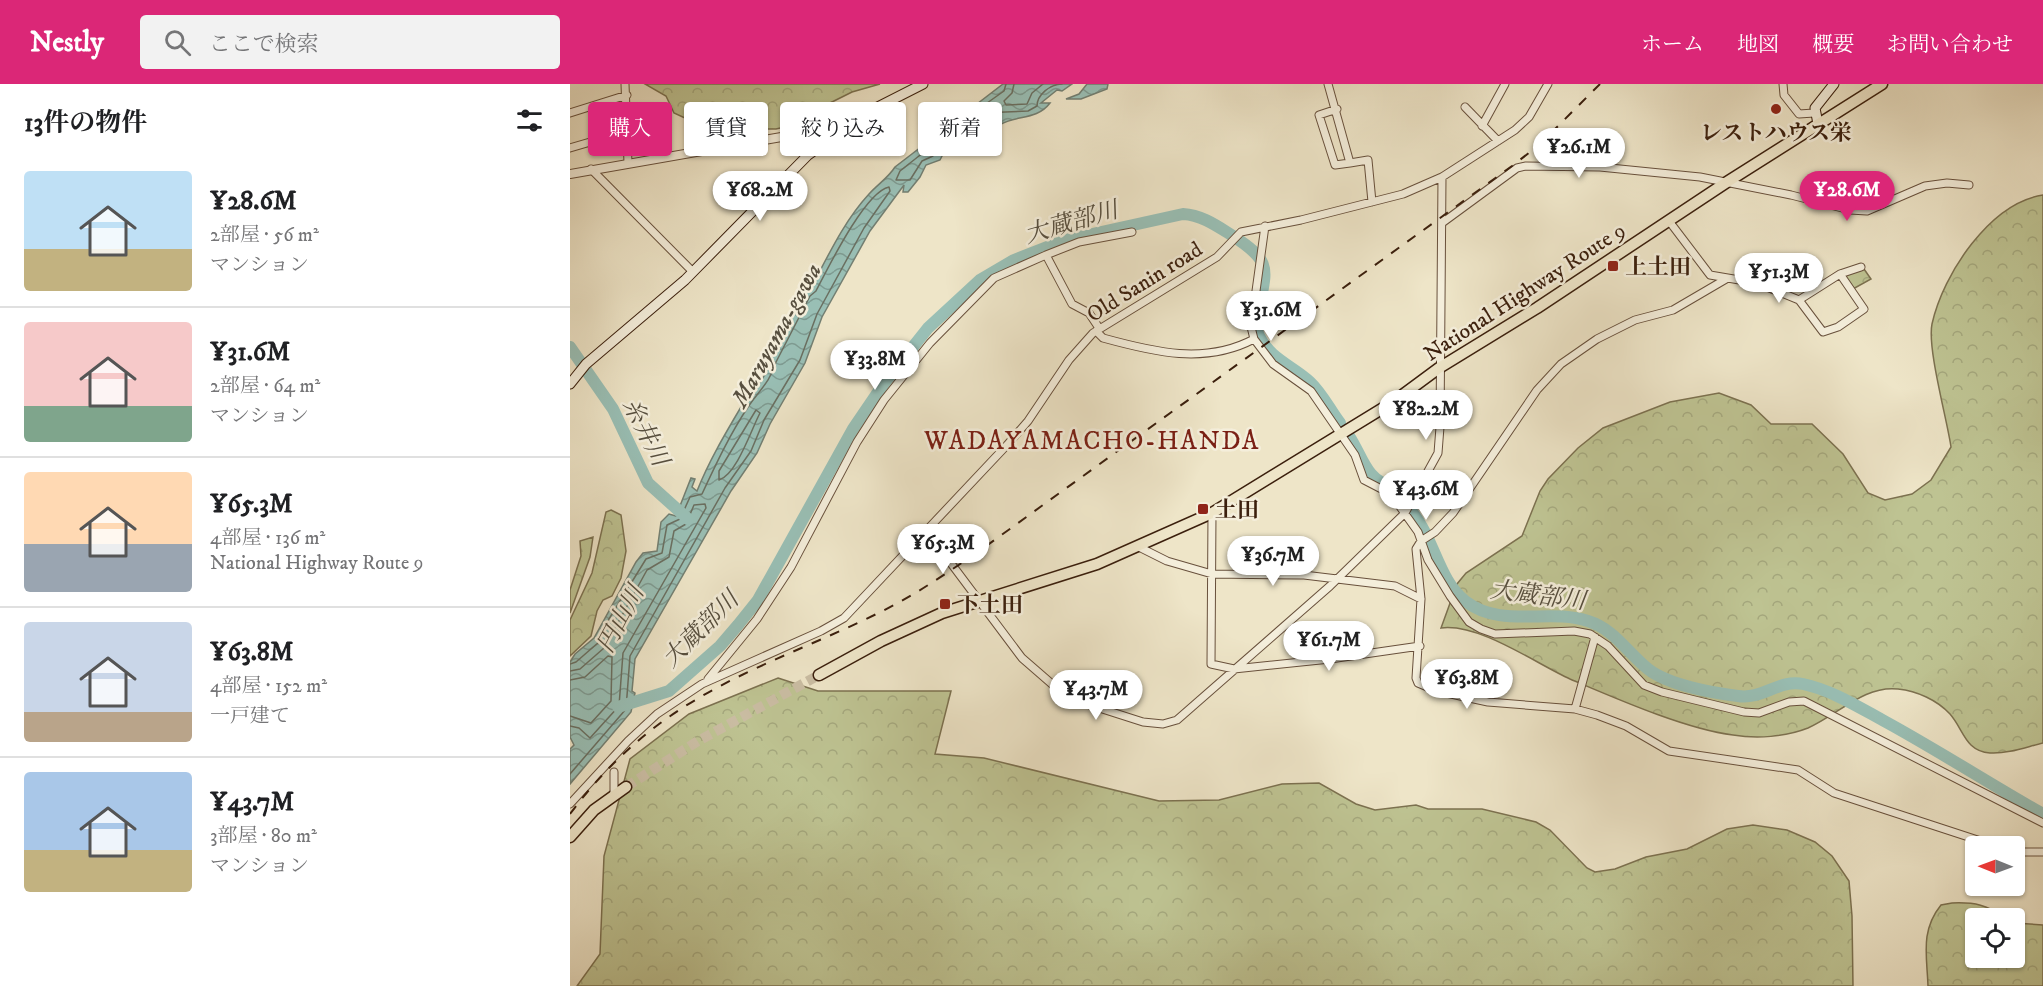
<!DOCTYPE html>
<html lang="ja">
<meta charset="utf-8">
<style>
body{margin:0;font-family:"IM FELL DW Pica","Noto Serif JP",serif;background:#f2f2f2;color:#202124;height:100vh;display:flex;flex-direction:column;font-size:22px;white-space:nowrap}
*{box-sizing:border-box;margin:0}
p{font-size:20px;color:#757577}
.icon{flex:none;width:33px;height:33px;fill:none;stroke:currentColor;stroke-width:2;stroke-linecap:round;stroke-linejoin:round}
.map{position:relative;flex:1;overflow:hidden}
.details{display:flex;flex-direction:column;background:#fff;width:570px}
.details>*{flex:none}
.hud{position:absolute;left:18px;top:18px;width:570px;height:54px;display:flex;gap:12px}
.needle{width:39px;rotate:271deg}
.fabs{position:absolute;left:1395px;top:752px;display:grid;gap:12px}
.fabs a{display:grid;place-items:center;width:60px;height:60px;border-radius:6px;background:#fff;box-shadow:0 2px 4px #0004;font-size:30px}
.price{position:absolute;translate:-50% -51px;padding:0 14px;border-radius:21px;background:#fff;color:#222;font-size:20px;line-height:39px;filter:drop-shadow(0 2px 3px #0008)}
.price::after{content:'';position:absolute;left:50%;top:36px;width:18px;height:14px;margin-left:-9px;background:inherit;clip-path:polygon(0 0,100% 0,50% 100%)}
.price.selected{background:#db2777;color:#fff}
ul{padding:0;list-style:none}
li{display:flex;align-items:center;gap:18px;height:150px;padding:0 24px}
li+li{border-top:2px solid #e0e0e0}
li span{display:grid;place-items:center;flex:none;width:168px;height:120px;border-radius:6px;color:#555}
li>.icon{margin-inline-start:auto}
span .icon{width:72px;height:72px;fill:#fffc;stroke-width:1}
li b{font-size:26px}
h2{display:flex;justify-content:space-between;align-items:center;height:72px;padding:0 24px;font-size:26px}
.chip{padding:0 21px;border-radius:6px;background:#fff;box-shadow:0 2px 4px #0004;font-size:21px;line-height:54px}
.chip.selected{background:#db2777;color:#fff}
header{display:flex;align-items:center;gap:36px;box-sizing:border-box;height:84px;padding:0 30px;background:#db2777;color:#fff}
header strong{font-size:28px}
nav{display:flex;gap:33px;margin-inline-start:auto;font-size:21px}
.search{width:420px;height:54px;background:#f2f2f2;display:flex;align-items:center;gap:15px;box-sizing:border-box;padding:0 21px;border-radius:6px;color:#757577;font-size:22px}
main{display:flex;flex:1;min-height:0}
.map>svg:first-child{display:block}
</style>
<header>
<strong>Nestly</strong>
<div class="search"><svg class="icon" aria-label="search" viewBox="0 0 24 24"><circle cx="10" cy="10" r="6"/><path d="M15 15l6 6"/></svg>ここで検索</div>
<nav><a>ホーム</a><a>地図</a><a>概要</a><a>お問い合わせ</a></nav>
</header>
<main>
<section class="details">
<h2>13件の物件<svg class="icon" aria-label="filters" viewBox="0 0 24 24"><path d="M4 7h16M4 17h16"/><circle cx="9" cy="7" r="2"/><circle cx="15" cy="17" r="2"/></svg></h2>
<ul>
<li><span style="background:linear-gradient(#bfe0f5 65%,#c2b280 0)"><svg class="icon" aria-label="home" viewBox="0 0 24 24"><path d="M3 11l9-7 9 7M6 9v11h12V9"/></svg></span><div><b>¥28.6M</b><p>2部屋 · 56 m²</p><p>マンション</p></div></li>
<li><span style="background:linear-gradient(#f6c9c9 70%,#7fa58c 0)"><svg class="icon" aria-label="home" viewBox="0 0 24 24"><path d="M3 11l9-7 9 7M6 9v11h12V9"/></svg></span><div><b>¥31.6M</b><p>2部屋 · 64 m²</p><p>マンション</p></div></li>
<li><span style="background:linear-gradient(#ffd9b3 60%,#9aa5b1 0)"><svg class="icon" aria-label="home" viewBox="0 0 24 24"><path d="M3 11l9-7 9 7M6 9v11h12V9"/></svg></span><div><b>¥65.3M</b><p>4部屋 · 136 m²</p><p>National Highway Route 9</p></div></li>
<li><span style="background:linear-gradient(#c9d6e8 75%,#b9a48a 0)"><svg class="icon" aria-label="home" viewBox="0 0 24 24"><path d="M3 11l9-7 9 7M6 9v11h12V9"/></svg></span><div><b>¥63.8M</b><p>4部屋 · 152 m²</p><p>一戸建て</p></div></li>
<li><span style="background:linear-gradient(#a9c7e8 65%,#c2b280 0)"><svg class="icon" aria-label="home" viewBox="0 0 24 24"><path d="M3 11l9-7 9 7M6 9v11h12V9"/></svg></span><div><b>¥43.7M</b><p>3部屋 · 80 m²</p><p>マンション</p></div></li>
</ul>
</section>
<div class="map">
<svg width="1473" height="902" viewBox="0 0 1473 902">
<defs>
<pattern id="forest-crowns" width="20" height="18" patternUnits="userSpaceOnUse" patternTransform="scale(1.5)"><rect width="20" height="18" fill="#bec392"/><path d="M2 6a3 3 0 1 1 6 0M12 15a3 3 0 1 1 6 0" fill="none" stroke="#a4a77d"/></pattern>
<pattern id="water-waves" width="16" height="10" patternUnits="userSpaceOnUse" patternTransform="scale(1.5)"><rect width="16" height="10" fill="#99bfb5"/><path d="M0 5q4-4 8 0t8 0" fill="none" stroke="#7e9b92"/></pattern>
</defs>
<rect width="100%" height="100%" fill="#eee5c8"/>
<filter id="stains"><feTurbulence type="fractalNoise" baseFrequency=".00333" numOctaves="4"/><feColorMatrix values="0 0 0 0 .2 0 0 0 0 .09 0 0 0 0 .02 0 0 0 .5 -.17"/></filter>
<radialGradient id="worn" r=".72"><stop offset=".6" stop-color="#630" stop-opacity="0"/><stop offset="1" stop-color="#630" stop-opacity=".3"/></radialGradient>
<!-- forest -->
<path fill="url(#forest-crowns)" stroke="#7c7150" stroke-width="1.5" d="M75,0h235l-28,8 -26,13 -20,17 -30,7h-39l-17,10 -20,-14 -26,-12 -8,-17z
M1473,111v548c-17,4 -35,11 -53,10 -25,-2 -26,-23 -40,-39 -13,-14 -33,-23 -52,-25 -34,-4 -60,26 -90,39 -23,9 -51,11 -75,7 -48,-6 -118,-37 -163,-56 -35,-16 -91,-56 -129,-51l16,-44 9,-11 56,-37 18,-45 8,-12 30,-31 25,-20 67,-26 49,-9 32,12 20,19h41l31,30 25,39 17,7 27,-6 19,-14 20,-33c-4,-28 -24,-99 -19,-123 11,-50 58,-121 111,-129z
M1294,185l7,10 -18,10 -9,-14z
M41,426l10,5 5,36 -5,27 -9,18 -9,4 -6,11 -6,25 -21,20v-36l22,-47 14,-61z
M23,453l-3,20 -20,56v-23l11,-34 -1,-15z
M208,594l40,13h133l-16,63 49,4 175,43 60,-1 63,-16 37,-1 37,21 19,6 41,-5 12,4h54l54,13 14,8 37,38 8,4 20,-3 31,-12 41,-8 40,-20 26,-4 34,5 28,12 17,14 17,25 3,35 1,70h-1276l23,-32 4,-98 26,-97 59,-45z
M1382,819c23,-1 35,2 54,15h-30v39h38l1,-34 28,2v61h-115c-1,-30 -8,-55 13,-81z"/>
<!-- water -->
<path fill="url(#water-waves)" stroke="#737f72" stroke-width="1.5" d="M433,0h69l-10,7 -5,-1 -16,13h9c-13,17 -32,12 -49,21v-7l-30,5c-9,15 -21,19 -32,32l3,2 -2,4 -14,5 -6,12 -12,15h-5l1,-7 -34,46 -48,86 -17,46 -35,61 -13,29 -26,38 -96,168 -3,32 3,2 -4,19 -61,72v-35l4,-4 -4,-8v-75l5,-8 19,-16 42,-76 7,-9 14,-2 4,-29 8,-8 7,2 15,-38 4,1 -3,8 5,4c12,-30 28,-57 44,-84 9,-15 25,-27 28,-44l38,-75h4c17,-32 33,-67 58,-94 9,-10 19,-16 26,-27z
M517,0h21l-1,5 -26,10h-15l13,-5z"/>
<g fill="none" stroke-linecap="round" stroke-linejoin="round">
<!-- shore -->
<path stroke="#6a6f61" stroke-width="1.5" d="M436,0l-2,7 -24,17v5l48,-2 9,-5c0,-11 13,-22 25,-22
M444,0l-2,9 -8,8 2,4 21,-1 5,-11 11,-9
M359,64l5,1 -1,7 -11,5 -12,19h-14l4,-9z
M186,326l4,3c-9,17 -23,61 -41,67v-9z
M0,580l6,-2 23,-20 10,-23 37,-60 16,-6 5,-28 13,-6 10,-22 12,-3c14,-30 28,-60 46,-87 9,-14 23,-26 27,-43l35,-68 6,-5c12,-23 49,-99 73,-104l1,4 -26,37 -47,86 -17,46 -36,60 -13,31 -26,37 -95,168 -4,53 -56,65
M0,587l10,-2 24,-21 43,-78 22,-13 5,-26 12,-7 8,-19 11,-1 1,4 -83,145 -4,53 -29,32 -11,-10 -9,-2
M0,596l15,-3 23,-21 4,1 -1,44 -20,22 -21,-7"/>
<!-- river -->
<path stroke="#99bfb5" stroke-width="12" d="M0,263l43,62 35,74 40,36
M779,352c14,21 16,44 44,51 10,13 21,26 29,40 14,24 21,57 43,74 36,28 83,7 123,20 26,8 39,31 60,48 20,16 65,24 90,27 24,4 41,-17 65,-12 29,6 57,24 83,38 53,29 104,62 157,92
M48,623l51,-16 51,-45 18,-21 20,-25 95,-171 32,-47 43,-54 52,-48 34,-20 51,-20 118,-26c19,1 34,12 50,22 41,27 33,32 25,78 -1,7 -3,15 1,22 11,23 34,30 51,46 12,11 20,28 30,41"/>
<!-- trunk-tunnel -->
<path stroke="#cabda3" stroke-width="10" stroke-dasharray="10 5" stroke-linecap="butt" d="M56,703l72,-46 121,-66"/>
<!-- minor casing -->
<g stroke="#68503c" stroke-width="9">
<path id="minor" d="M55,0l3,79
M758,0l22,79 18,-3 4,42
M1213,0l1,11 15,19 15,-1
M895,23l33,34
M767,25l-18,6 16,50 15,-2
M0,29l57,-18
M912,42l23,-42
M0,64l58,-17
M21,85l102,103
M1099,137l41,54 47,8 42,17 24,32 15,-5 26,-18 -24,-35
M872,139l75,-55 9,-2 74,1 100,10 91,18 59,15 17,1 58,-25 22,-3 22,2
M695,142l-14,101 3,12 19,25 38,27 44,64 9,25 27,14 27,38 10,28 22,36 19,26 12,7 14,5 79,-3 16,3 18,12 36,39 18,7 82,20 15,1 30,-11 15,-1 239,122
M476,171l33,-13 53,-10
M1156,195l-53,31 -38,10 -38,19 -36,25 -24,26 -84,123 -18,19 -14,9 -5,8 5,50 -5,79 2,5 19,8 51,11 87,7 22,6 29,11 43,25 129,19 36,23 162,53
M1229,216l41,-26 21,-7
M526,247l7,7c51,14 102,27 151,1
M642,429l-1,151 23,5 96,-10 90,-13
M353,453l24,21 75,100 46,40 75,24 20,2 14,-4 153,-134 75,-73 33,-60 2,-26 2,-250
M569,463l28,14 45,13 92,1 91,11 26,13
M138,595l49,-60 34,-52 66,-125 27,-42 46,-57 64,-65 52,-23 26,49 17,9 10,15
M1005,625l20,-72
M44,688v23
M0,720l58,-63 29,-27 45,-30 119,-53 23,-13 163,-173 21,-24 41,-61 24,-27 124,-76 24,-25 60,-12 102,-26 39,-17 73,-47 14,-13 19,-33
M1444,768h29"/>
</g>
<!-- tertiary casing -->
<g stroke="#68503c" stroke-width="10">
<path id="tertiary" d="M0,90l223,-39c13,-1 19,0 28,10"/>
</g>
<!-- secondary casing -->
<g stroke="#3b1f0d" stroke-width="11">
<path id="secondary" d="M1248,40l-3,-16 19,-24
M0,300l16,-20 99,-84 123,-125 58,-42 57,-29"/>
</g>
<!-- trunk casing -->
<g stroke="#3b1f0d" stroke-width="13">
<path id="trunk" d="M249,591l62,-34 61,-28 155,-49 115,-51 181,-111 46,-34 98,-60 190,-126 155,-98
M0,753l24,-27 32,-23"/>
</g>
<!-- minor -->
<use href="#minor" stroke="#f4eedb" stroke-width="7"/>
<!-- tertiary -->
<use href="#tertiary" stroke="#f4eedb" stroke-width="8"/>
<!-- secondary -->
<use href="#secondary" stroke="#f4eedb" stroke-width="9"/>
<!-- trunk -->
<use href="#trunk" stroke="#eee5c8" stroke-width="10"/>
<!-- rail -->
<path stroke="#3b1f0d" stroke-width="2" stroke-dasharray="10 10" stroke-linecap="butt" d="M0,730c34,-46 77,-86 127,-115 62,-37 133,-60 197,-94 27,-14 52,-32 77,-48l541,-391 27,-21 61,-61"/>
</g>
<!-- markers -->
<g fill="#8f2418" stroke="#f4eedb" stroke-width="2">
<circle cx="1206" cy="25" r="6"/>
<rect x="1037" y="176" width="12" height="12" rx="3"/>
<rect x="627" y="419" width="12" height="12" rx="3"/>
<rect x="369" y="514" width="12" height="12" rx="3"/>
</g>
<g text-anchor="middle" stroke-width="5" stroke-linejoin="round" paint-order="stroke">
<!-- poi labels -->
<g font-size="22" font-weight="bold" fill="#3b1f0d" stroke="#f4eedb" text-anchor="start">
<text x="1206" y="56" text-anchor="middle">レストハウス栄</text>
<text x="1055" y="190">上土田</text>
<text x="645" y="433">土田</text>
<text x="387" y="528">下土田</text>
</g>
<!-- street labels -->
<g font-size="22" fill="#3b1f0d" stroke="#f4eedb">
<text transform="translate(574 197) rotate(-32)" y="8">Old Sanin road</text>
<text transform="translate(954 207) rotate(-33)" y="8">National Highway Route 9</text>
</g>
<!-- water labels -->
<g font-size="24" font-style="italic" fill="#574f3f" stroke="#f4eedb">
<text transform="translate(501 138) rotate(-16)" y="8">大蔵部川</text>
<text transform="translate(206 251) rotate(-61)" y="8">Maruyama-gawa</text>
<text transform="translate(76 348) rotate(63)" y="8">糸井川</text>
<text transform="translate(968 511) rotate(7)" y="8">大蔵部川</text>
<text transform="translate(50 535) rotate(-62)" y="8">円山川</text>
<text transform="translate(130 545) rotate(-45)" y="8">大蔵部川</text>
</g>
<!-- quarter labels -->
<g font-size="26" letter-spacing="1.5" fill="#7a1f14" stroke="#f4eedb">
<text x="522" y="365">WADAYAMACHO-HANDA</text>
</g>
</g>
<rect width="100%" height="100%" filter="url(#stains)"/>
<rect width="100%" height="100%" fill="url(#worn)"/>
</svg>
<div class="fabs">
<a><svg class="needle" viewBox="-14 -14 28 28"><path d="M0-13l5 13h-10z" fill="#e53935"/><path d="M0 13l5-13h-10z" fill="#757577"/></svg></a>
<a><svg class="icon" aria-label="locate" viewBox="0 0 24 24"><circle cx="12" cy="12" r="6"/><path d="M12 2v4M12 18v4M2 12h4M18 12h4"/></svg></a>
</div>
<b class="price" style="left:1009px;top:95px">¥26.1M</b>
<b class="price" style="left:190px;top:138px">¥68.2M</b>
<b class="price selected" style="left:1277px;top:138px">¥28.6M</b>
<b class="price" style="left:1209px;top:220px">¥51.3M</b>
<b class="price" style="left:701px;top:258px">¥31.6M</b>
<b class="price" style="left:305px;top:307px">¥33.8M</b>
<b class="price" style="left:856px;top:357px">¥82.2M</b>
<b class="price" style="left:856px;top:437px">¥43.6M</b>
<b class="price" style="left:373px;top:491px">¥65.3M</b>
<b class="price" style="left:703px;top:503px">¥36.7M</b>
<b class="price" style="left:759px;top:588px">¥61.7M</b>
<b class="price" style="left:897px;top:626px">¥63.8M</b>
<b class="price" style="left:526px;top:637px">¥43.7M</b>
<div class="hud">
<a class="chip selected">購入</a>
<a class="chip">賃貸</a>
<a class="chip">絞り込み</a>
<a class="chip">新着</a>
</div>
</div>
</main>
